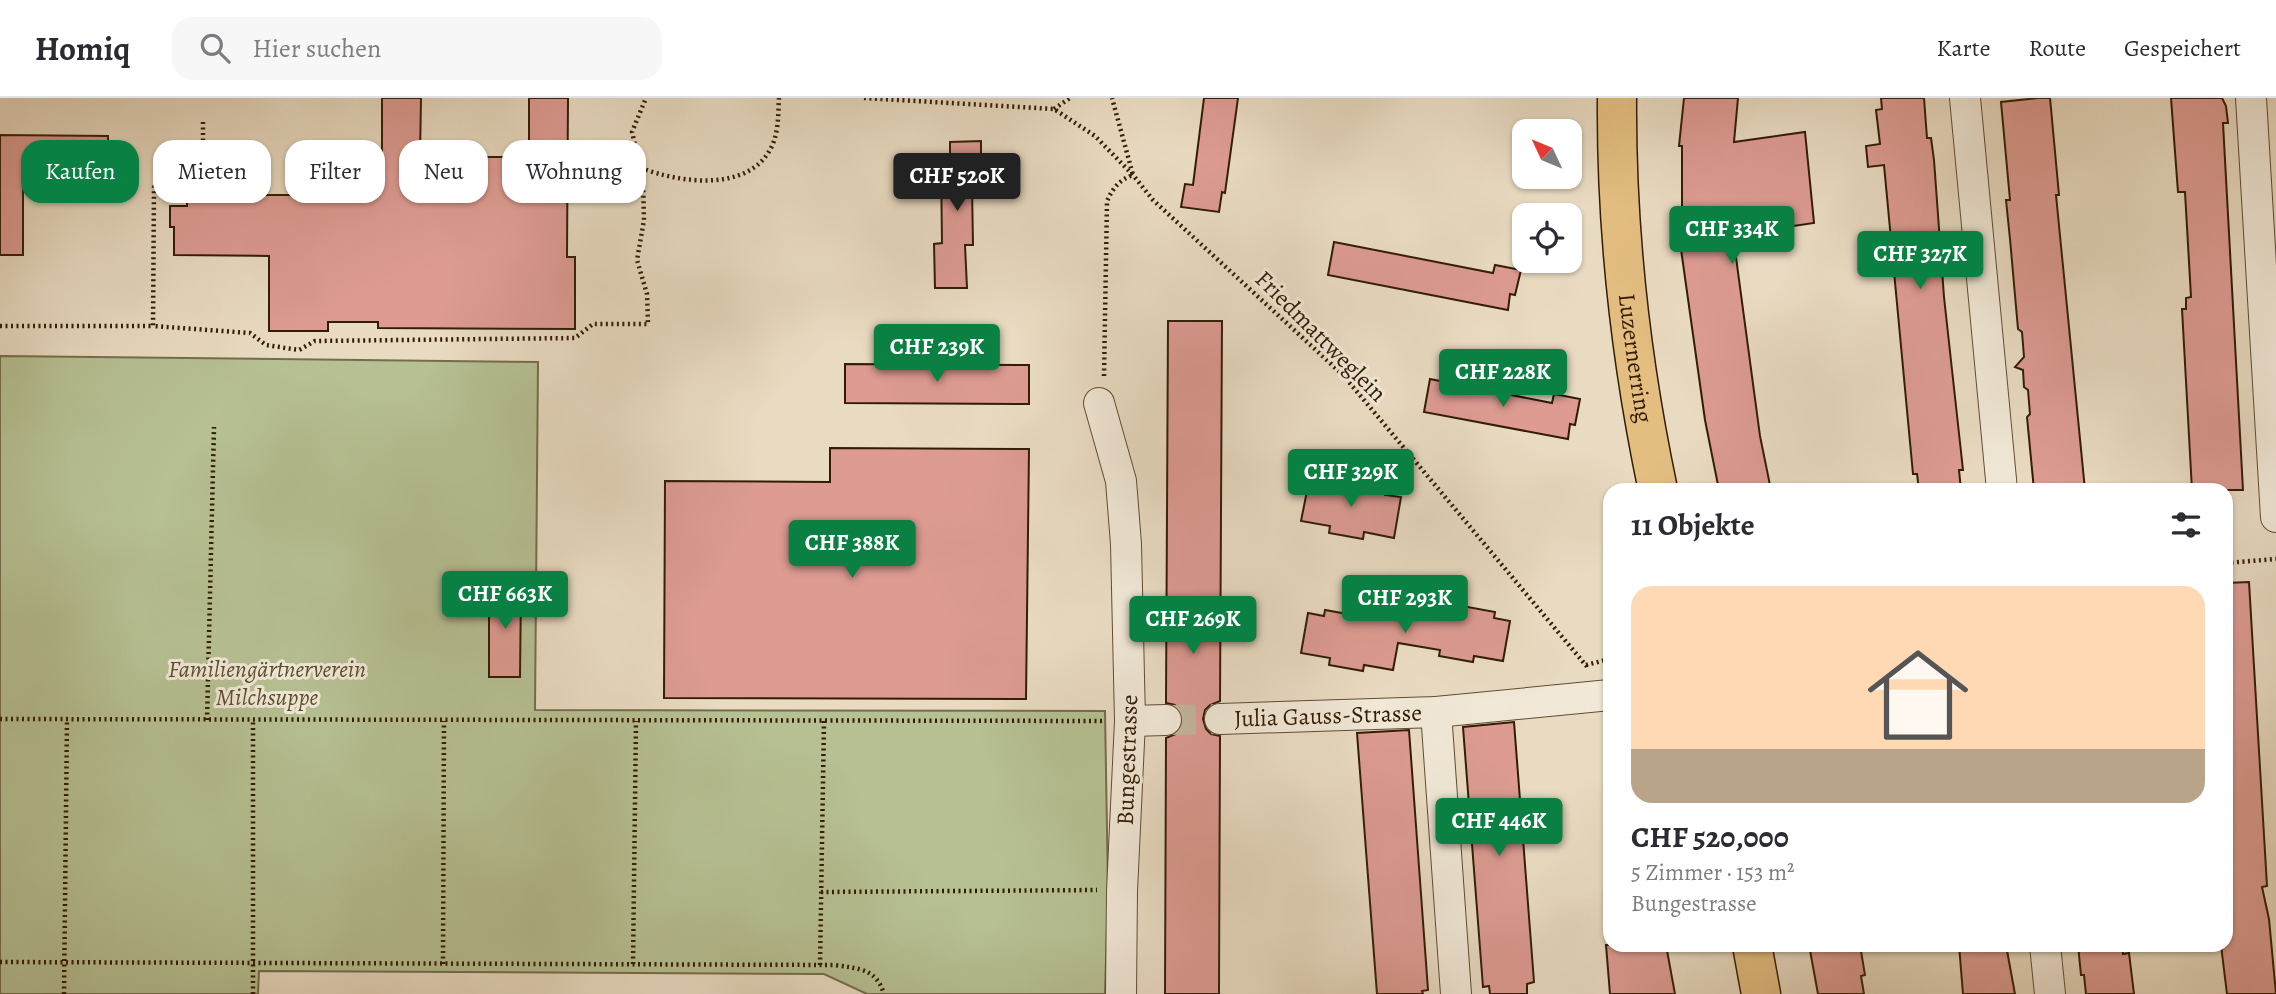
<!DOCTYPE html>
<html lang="de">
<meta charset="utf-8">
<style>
body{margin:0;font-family:Alegreya,serif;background:#f7f7f7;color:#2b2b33;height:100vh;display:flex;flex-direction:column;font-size:26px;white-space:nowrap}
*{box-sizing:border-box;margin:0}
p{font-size:23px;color:#7c7c81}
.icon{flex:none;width:38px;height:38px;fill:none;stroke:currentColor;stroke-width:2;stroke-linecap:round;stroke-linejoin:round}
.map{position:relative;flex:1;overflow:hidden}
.details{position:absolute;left:1603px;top:385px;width:630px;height:469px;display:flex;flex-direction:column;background:#fff;border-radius:21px;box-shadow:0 2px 5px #0004}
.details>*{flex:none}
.hud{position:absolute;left:21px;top:42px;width:665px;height:63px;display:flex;gap:14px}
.needle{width:46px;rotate:314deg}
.controls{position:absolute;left:1512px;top:21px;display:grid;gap:14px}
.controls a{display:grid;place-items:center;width:70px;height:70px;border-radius:14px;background:#fff;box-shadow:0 2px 5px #0004;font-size:35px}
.price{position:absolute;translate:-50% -60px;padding:0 16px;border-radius:7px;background:#0b8043;color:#fff;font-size:23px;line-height:46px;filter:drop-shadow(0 2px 4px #0008)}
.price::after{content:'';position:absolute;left:50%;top:42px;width:21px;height:16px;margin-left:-10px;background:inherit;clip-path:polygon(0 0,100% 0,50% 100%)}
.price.current{background:#222;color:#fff}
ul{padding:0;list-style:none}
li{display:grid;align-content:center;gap:14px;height:371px;padding:0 28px}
li span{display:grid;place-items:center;height:217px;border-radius:21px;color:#555}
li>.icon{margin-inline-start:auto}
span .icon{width:126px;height:126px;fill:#fffc;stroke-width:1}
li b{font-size:30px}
h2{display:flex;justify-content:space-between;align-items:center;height:84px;padding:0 28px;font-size:30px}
.pill{padding:0 24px;border-radius:21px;background:#fff;box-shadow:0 2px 5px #0004;font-size:24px;line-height:63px}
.pill.current{background:#0b8043;color:#fff}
header{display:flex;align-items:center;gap:42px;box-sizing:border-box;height:98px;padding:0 35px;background:#fff;border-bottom:2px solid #e1e1e2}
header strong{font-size:33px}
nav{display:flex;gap:38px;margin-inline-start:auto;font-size:24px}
.search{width:490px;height:63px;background:#f7f7f7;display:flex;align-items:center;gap:18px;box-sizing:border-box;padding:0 24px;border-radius:21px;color:#7c7c81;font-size:26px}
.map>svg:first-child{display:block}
</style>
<header>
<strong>Homiq</strong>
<div class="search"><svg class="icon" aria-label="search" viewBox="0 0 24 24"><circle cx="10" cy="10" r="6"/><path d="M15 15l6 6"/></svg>Hier suchen</div>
<nav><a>Karte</a><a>Route</a><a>Gespeichert</a></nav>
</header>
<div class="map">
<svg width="2276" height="896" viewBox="0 0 2276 896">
<rect width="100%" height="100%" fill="#e9dbc2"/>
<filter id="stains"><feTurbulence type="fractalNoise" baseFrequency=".00286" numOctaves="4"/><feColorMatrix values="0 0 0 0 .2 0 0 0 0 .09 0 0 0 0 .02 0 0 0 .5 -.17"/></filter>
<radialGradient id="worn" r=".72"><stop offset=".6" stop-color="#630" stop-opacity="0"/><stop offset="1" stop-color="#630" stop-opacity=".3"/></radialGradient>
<!-- green -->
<path fill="#b6c093" stroke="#746e4c" stroke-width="2" d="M0,258l538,6 -3,348 570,1 3,179 -3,104h-238l-43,-20 -565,-3 -1,23h-258z"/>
<!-- building -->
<path fill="#dd9b92" stroke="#321d04" stroke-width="2" d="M382,0h39l-1,59h109v-59h39l-1,159h8v72l-197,-1v-6h-50v9h-59v-75l-95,-1v-28h-4v-21h17v-11h106v-19h6v-31h29v11l54,1z
M1204,0h34l-13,95 -3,-1 -3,20 -38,-5 4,-23 8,1z
M1684,0h54l-4,44 71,-10 9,91 -81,12 27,201 11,54h-52l-14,-70 -25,-178 2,-1v-95h-3z
M1881,0h43l3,40h4l3,22 10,137 19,173h-4l2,20h-42l-2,-16h-4l-29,-309 -16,2 -2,-21 14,-2 -4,-34 6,-1z
M2038,0h12l9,97h-3l29,295h-51l-7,-73 3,-3 -2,-24 -4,-3 -1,-17 -8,-3 9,-10 -2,-25 -4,-3 -8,-90 -4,-39h4l-9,-98z
M2171,0h51l4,8 2,17h-5l20,367h-51l-10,-181h4v-11l5,-1 -6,-105h-7z
M0,37l108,1v48h-85v71h-23z
M981,43v45h-9l1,59h-8l2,43h-32l-1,-44 8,-1 -1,-81h9v-20z
M1334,144l159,31 2,-8 26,5 -6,25 -5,-1 -2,16 -180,-35z
M1168,223h54l-2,380 -10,4 -5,5 -2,9 3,10 5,5 9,2 -1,258h-54l1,-256 10,-4 6,-6 1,-8 -3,-10 -5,-5 -9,-2z
M845,266l184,1v39l-184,-1z
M1430,281l122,24 2,-9 26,5 -5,26 -5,-1 -2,15 -144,-27z
M830,350l199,1 -3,250 -362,-1 1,-217 165,1z
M1326,380l60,10 -1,7 16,2 -7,41 -30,-6 -1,7 -34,-6 1,-7 -29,-5 8,-40 16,3z
M2249,484l18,304 -5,1 7,32 7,75h-49l-6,-49h5v-362z
M489,487h32l-1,92h-31z
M1435,503l60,11 -1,6 16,3 -7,40 -29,-5 -1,6 -34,-6 1,-6 -42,-7 -5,27 -29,-5 -1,6 -34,-6 1,-7 -29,-5 7,-40 16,3 1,-6 39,7 2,-12 50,8 2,-9 16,3z
M1514,624l20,260 -7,2v10h-37l-1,-8 -6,1 -20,-260z
M1409,632l19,260 -6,1 1,3h-46l-20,-261z
M1606,847h60l9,49h-65z
M1809,847h51l5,30 -4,1 3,18h-46z
M1959,847h47l9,49h-52z
M2078,847h44l1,9 6,-1 5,41h-48l-2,-19h-3z"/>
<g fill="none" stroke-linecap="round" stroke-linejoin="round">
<!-- minor-tunnel -->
<path stroke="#c4b59c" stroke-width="30" stroke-dasharray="30 15" stroke-linecap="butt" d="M1166,622l54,-1"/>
<!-- minor casing -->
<g stroke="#604c34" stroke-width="32">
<g id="minor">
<path d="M1965,0l37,392"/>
<path d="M2251,0l25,419"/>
<path d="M1099,305l22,78 5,63 4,177 -8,170 -1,103"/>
<path d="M1436,614l20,282"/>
<path id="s1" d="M1220,621l216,-7 174,-17"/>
<path d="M1130,623l36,-1"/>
<path d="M2045,847l5,49"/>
</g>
</g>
<!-- primary casing -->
<g stroke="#321d04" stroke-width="41">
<g id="primary">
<path id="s2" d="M1617,0c-1,131 14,264 41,392"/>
<path d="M1752,847l9,49"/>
</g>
</g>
<!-- path -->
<path stroke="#321d04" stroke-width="4.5" stroke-dasharray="2 3.5" stroke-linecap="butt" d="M864,0l190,11 41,27 38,39 20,25 190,175 246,294
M1054,11l16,-11
M203,24v56l-49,9 -1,139 97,7 16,12 33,5 16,-9 260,-3 18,-14h55l-1,-30 -10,-34 7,-40 -1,-41 -11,-47 14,-34
M641,70c39,15 109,25 131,-22 7,-16 6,-32 7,-48
M0,228h153
M1104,278l3,-175c6,-13 12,-21 26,-26l-21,-77
M2226,465l50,-4
M1586,567l24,-6
M0,621l1105,2
M207,622l7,-293
M821,794l276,-2
M0,864l835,3c24,4 41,3 49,29
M443,866l1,-243
M633,866l3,-243
M820,867l4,-244
M64,896l3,-274
M253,896v-274"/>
<!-- minor -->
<use href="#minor" stroke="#f1e8d7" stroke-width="30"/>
<!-- primary -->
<use href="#primary" stroke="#e4be81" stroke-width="38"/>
</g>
<g text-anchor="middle" stroke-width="6" stroke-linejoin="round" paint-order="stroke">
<!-- street labels -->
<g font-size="24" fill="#321d04" stroke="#f1e8d7">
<text transform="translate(1321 238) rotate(45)" y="8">Friedmattweglein</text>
<text dy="8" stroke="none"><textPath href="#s2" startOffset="261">Luzernerring</textPath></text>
<text dy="8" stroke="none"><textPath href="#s1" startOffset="108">Julia Gauss-Strasse</textPath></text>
<text transform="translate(1127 662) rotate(-88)" y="8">Bungestrasse</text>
</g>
<!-- park labels -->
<g font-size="24" font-style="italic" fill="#5a4e2f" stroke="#f1e8d7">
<text x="267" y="579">Familiengärtnerverein<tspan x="267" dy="28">Milchsuppe</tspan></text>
</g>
</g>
<rect width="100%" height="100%" filter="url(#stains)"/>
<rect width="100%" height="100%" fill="url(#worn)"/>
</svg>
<div class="controls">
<a><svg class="needle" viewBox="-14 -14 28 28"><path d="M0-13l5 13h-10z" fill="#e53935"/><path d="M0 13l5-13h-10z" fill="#7c7c81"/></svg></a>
<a><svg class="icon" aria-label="locate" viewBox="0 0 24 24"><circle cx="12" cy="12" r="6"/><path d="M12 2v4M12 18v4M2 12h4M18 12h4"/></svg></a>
</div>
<b class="price current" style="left:957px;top:115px">CHF 520K</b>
<b class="price" style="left:1732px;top:168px">CHF 334K</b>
<b class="price" style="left:1920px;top:193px">CHF 327K</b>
<b class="price" style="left:937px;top:286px">CHF 239K</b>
<b class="price" style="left:1503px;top:311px">CHF 228K</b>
<b class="price" style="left:1351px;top:411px">CHF 329K</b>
<b class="price" style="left:852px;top:482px">CHF 388K</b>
<b class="price" style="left:505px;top:533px">CHF 663K</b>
<b class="price" style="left:1405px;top:537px">CHF 293K</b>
<b class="price" style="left:1193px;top:558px">CHF 269K</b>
<b class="price" style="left:1499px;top:760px">CHF 446K</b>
<div class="hud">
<a class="pill current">Kaufen</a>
<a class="pill">Mieten</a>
<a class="pill">Filter</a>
<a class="pill">Neu</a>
<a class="pill">Wohnung</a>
</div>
<section class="details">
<h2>11 Objekte<svg class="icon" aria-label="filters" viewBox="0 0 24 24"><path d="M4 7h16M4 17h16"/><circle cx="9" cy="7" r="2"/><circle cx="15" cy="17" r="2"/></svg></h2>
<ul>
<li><span style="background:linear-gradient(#ffd9b3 75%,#b9a48a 0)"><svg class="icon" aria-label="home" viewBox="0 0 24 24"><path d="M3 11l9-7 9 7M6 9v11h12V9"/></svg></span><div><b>CHF 520,000</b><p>5 Zimmer · 153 m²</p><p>Bungestrasse</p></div></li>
</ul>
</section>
</div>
